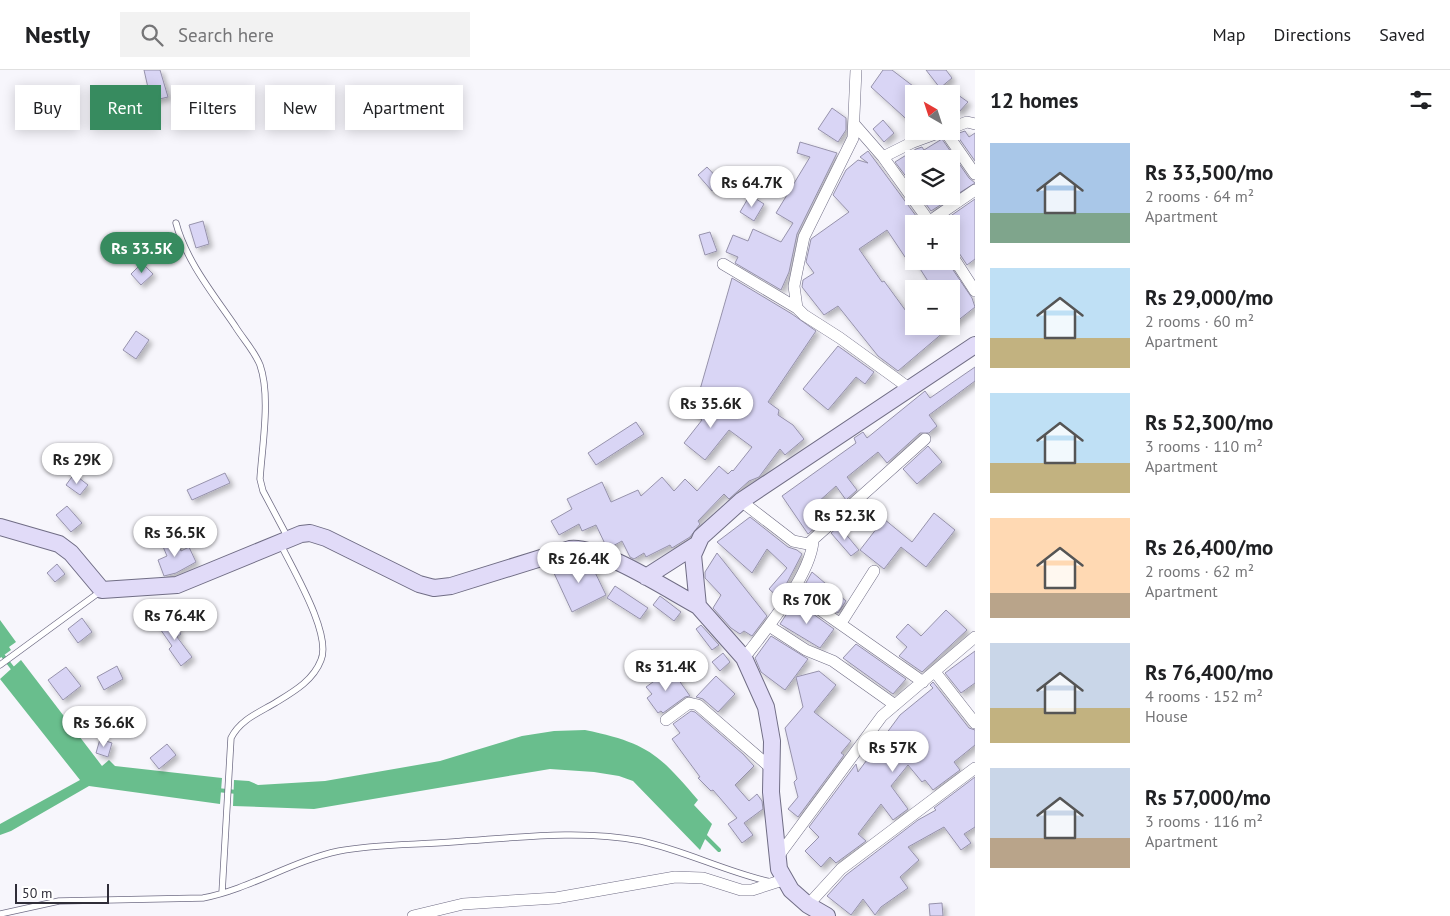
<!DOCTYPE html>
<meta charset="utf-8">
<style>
body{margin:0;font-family:"PT Sans",sans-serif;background:#f2f2f2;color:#202124;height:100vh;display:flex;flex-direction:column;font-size:19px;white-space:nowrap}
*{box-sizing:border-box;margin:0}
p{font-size:16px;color:#757577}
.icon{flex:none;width:28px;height:28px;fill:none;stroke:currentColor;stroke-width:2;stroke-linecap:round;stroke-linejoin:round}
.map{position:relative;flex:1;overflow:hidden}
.sheet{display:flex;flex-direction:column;background:#fff;width:475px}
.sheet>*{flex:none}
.banner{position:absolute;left:15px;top:15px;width:475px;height:45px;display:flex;gap:10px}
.needle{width:32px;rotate:321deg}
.controls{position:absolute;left:905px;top:15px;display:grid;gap:10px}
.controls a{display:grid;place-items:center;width:55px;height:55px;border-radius:0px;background:#fff;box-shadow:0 2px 12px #0003;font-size:25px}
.scale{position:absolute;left:15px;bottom:12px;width:94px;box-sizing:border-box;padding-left:5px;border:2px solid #2f2d38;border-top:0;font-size:14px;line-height:18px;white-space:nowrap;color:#2f2d38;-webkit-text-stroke:4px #fff;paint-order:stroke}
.price{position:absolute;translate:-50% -42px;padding:0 11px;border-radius:18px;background:#fff;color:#222;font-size:16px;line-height:32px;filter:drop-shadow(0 1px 2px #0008)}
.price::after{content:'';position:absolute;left:50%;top:30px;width:15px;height:11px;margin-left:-8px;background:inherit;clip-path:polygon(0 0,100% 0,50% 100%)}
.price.selected{background:#378b5f;color:#fff}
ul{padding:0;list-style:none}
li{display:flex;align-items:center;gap:15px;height:125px;padding:0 15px}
li span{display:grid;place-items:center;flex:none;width:140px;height:100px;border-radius:0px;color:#555}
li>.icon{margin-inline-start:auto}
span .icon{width:60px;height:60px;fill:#fffc;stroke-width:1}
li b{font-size:21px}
h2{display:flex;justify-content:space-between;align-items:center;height:60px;padding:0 15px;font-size:21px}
.chip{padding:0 18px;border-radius:0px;background:#fff;box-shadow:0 2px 12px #0003;font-size:18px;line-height:45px}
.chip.selected{background:#378b5f;color:#fff}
header{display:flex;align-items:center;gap:30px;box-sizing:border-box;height:70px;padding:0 25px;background:#fff;border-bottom:1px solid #e0e0e0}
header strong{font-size:24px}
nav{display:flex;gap:28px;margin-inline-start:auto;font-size:18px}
.search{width:350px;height:45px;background:#f2f2f2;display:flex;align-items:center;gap:12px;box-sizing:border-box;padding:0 18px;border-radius:0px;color:#757577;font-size:19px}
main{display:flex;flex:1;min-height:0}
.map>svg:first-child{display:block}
</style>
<header>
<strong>Nestly</strong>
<div class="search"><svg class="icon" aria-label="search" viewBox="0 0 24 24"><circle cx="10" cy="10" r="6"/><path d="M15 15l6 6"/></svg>Search here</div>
<nav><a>Map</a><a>Directions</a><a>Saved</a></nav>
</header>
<main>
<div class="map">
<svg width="975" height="846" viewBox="0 0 975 846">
<defs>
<filter id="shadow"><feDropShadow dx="3.5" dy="3.5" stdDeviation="2.5" flood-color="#0004"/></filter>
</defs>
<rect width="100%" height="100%" fill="#f7f6fc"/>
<!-- water -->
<path fill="#69be8d" d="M0,550l16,22 -7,5 2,3 -11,8z
M21,590l81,106 7,-6 6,6 107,12 -2,26 -131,-18 -78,45 -11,4v-11l80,-44 -80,-101z
M585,660c62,13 73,23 113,70l-4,5 18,19 -12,26 -67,-69 -14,-5 -25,-4 -44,-3 -236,40 -81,-3 1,-26 15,1 9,4 67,-4 115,-20 82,-25 32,-5z"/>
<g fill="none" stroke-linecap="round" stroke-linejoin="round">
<!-- stream -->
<path stroke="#69be8d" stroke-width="4" d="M0,582l14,18
M217,720l20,2
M702,763l17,17"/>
</g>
<!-- building -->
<path fill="#d9d5f5" stroke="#9692ab" filter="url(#shadow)" d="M144,0h16l8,27 -17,4z
M883,0h9l21,16 -3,4 4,3v33l-43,-39z
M926,0h20l6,8 -12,10z
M951,20l17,12 -9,10 -8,-9z
M100,22l15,9 -8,12 -15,-9z
M832,38l14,10v12l-8,12 -20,-13z
M883,50l11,13 -10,9 -11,-13z
M965,61l4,6 6,-4v28l-19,-27z
M942,69l27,39 6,5 -44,28 -11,-15h31v-37h-37v28l-19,-25 21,-13 6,-2 2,3z
M800,72l37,11 -40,81 -8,38 -8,18 -46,-27 3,-6 -12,-5 7,-17 15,6 5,-12 28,13 12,-19 -17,-10 34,-56 -13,-4z
M868,81l54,73h-8v27l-9,6 -18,-27 -28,19 23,33 2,-1 19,26 11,15v4l5,4 5,-4h27l-53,45 -20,-15 -40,-50 -14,9 -22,-28 1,-7 11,-7 -8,-11 5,-23 38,-27 -16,-17 13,-25 12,-10 10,3 -8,-6z
M707,97l14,15 -9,9 -14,-16z
M750,125l14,9 -10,17 -14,-9z
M975,129v60l-8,6 -16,-24v-17h-12z
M203,151l6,23 -13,4 -7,-23z
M710,162l7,19 -12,4 -6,-20z
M915,191h32l25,37 3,9 -24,19v-37h-18z
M142,193l11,11 -12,11 -10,-11z
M732,208l60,36 24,17 -48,71 11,8 -1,5 15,10 11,14 -19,16 -5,-6 -21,28 -10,4 -20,18 -5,-5 -26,27 2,3 -10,13 -18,11 -2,-3 -24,12 -2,-4 -10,6 -4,-2 -8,-16 -13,7 -3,-2 -10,-21 -14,6 -3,-7 -20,11 -8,-14 21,-12 -5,-10 35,-17 9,20 27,-12 3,6 21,-19 12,14 11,-12 12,12 22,-25 9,8 4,-4 1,1 19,-24 -23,-17 -24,30 -21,-17 18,-23 -15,-12 12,-15z
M136,261l13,9 -13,19 -13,-9z
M838,276l36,26 -9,12 -9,-7 -28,33 -25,-21z
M975,297v14l-46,34 8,11 -8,7h-9l-33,30 -9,-11 -31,25 10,13 -11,10 -10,-14 -19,17 5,7 -9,7 5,8 -10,9 -26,-38 74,-53 -2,-5 9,-6 4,6 58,-47 5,7z
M636,352l8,12 -48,31 -8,-12z
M928,376l14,16 -25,22 -14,-15z
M225,403l5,10 -38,17 -5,-10z
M74,404l14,11 -8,10 -14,-10z
M67,436l15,17 -11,9 -15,-17z
M934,443l21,17 -29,37 -25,-20 -17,22 -24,-19 24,-31 28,23z
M750,447l38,30 9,3 5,4 -23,44 -10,-9 18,-21 -20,-19 -15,24 -35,-31z
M839,456l20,24 -8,6 -20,-23z
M175,466l6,15 8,-4 7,15 -20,11 -12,3 -6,-16 9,-4 -6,-14z
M717,483l50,63 -15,20 -8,-5 -4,3 -9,-6 -18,-20 8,-13 -16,-17v-6z
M578,489l12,3 16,33 -34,17 -19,-41z
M57,494l8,10 -10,8 -8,-9z
M812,502l34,29 -8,12 -35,-25z
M615,516l33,22 -8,11 -33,-21z
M660,526l21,16 -7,9 -21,-16z
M795,531l39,28 -14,19 -40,-24z
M946,540l21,20 -45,42 -23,-16 8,-9 -11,-10 12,-13 13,12z
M169,547l12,17 -4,3 15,20 -11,9 -12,-17 3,-3 -14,-20z
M82,548l10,14 -14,11 -10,-14z
M701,555l18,20 -7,5 -16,-21z
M771,566l37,23 -23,31 -24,-18 -6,-14z
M856,574l50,35 -13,15 -50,-36z
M975,581v32l-14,10 -16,-20z
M723,583l7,9 -10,9 -8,-9z
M117,596l6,13 -19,11 -7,-13z
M66,597l15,19 -18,14 -15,-20z
M671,599l19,27 -5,1 -22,16 -2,-2 -3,2 -11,-15 5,-4 -6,-7z
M819,601l17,14 -22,27 37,29 -10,12 3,2 -46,62 -10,-8 10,-12 -4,-15 3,-3 -12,-51 18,-21 -7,-30z
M716,606l19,18 -17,18 -15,-13 -7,-2z
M933,612l36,46 6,2v15l-21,17 6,8 -27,20 -8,-10 -3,2 -14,-17 -17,21 17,23 -15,11 -12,-16 -23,30 8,7 -30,22 -6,-6 -9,10 -16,-16 14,-14 -10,-10 47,-63 2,8 42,-57 33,-27 -3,-3z
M691,641l4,1 48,42 11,12 -19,19 14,16 8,-7 5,7 1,8 -19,14 9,12 -11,8 -14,-19 9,-6 -24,-28 -2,1 -13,-13 2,-1 -28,-38 8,-6 -7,-9z
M100,669l12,4 -4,14 -12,-4z
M167,674l9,11 -17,14 -9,-11z
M975,707v50l-11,7 7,9 -10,7 -17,-23 -36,20 11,13 -19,17 8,11 -27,19 -6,8 -12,-16 -12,16 -24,-19 19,-21 72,-55 18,-10 -2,-2z
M942,833l1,13h-13l-1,-12z"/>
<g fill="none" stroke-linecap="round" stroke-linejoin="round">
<!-- lane casing -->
<g stroke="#706d85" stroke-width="7">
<path id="lane" d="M176,153c10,38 38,72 59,103 8,13 19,24 25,39 11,31 2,82 0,114l3,12 25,47
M0,595l101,-74
M222,823l9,-155c9,-18 27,-25 44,-35 18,-11 38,-22 46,-43 11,-26 -29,-92 -41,-117
M0,844l59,-13 144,-3c47,-9 89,-37 136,-47 37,-7 76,-6 113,-9 63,-4 127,-13 189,-1 45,10 85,31 130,41"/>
</g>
<!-- street casing -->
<g stroke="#706d85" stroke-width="12">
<path id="street" d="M856,0l-3,68 -49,99 -10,49 3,22 7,7 36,23 69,50
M855,55l28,32 48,67
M951,58l16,-6 8,2
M945,61l30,43
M883,87l30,-15 30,-11
M930,151l45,-31
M951,184l24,37
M723,194l74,44
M741,431l52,40 15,3 117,-105
M792,520l131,92
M841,553l33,-52
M769,556l37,24 27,11 62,44
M744,588c21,-27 67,-83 69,-117
M935,602l40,51
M666,650l23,-17 9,2 73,63
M777,788l105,-142 93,-79
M808,835l33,-36 134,-101
M413,846l50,-12 93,-6 119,-21 28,1 38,12h11l31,-10"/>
</g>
<!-- secondary casing -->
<g stroke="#706d85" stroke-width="18">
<path id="secondary" d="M0,457l59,17 12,9 31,37 75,-5 124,-51 9,-1 16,5 93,46 15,4 17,-2 119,-37c30,-4 100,42 128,57
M646,507l50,-32
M827,846l-19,-11 -17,-15 -12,-21 -8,-77 1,-51 -6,-34 -22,-49 -46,-52 -5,-51 8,-18 40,-36 234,-156"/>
</g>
<!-- lane -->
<use href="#lane" stroke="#fff" stroke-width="5.5"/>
<!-- street -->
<use href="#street" stroke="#fff" stroke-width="11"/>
<!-- secondary -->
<use href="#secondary" stroke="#e1dbf8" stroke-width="16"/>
</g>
</svg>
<div class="controls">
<a><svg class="needle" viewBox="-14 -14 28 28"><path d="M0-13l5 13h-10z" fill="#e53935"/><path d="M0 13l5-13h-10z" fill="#757577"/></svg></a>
<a><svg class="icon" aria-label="layers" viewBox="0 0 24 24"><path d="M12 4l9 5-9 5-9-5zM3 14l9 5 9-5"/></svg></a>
<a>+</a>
<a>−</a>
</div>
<div class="scale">50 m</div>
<b class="price" style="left:752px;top:138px">Rs 64.7K</b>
<b class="price selected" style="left:142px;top:204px">Rs 33.5K</b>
<b class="price" style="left:711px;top:359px">Rs 35.6K</b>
<b class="price" style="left:77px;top:415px">Rs 29K</b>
<b class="price" style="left:845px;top:471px">Rs 52.3K</b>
<b class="price" style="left:175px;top:488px">Rs 36.5K</b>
<b class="price" style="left:579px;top:514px">Rs 26.4K</b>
<b class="price" style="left:807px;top:555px">Rs 70K</b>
<b class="price" style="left:175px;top:571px">Rs 76.4K</b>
<b class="price" style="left:666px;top:622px">Rs 31.4K</b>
<b class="price" style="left:104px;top:678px">Rs 36.6K</b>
<b class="price" style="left:893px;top:703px">Rs 57K</b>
<div class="banner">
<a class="chip">Buy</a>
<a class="chip selected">Rent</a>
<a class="chip">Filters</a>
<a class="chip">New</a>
<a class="chip">Apartment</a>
</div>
</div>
<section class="sheet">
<h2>12 homes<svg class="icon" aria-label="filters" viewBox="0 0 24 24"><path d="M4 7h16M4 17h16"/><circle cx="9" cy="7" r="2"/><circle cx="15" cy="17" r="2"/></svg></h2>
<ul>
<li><span style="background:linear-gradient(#a9c7e8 70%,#7fa58c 0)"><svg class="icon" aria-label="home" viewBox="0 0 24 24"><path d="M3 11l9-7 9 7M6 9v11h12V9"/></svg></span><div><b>Rs 33,500/mo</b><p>2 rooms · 64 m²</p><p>Apartment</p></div></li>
<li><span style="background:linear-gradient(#bfe0f5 70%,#c2b280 0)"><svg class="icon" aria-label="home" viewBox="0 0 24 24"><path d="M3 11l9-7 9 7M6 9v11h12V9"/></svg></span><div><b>Rs 29,000/mo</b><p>2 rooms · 60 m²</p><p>Apartment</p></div></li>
<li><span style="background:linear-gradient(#bfe0f5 70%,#c2b280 0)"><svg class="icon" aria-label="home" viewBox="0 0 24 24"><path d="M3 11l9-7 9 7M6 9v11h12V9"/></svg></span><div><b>Rs 52,300/mo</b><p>3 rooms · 110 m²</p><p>Apartment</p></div></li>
<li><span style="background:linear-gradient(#ffd9b3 75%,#b9a48a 0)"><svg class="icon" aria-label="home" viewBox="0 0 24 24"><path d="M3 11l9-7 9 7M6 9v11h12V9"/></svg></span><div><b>Rs 26,400/mo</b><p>2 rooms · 62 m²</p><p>Apartment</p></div></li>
<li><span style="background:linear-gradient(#c9d6e8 65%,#c2b280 0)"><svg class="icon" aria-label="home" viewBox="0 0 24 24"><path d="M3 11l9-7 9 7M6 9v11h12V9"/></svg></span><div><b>Rs 76,400/mo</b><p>4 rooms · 152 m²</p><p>House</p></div></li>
<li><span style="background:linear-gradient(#c9d6e8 70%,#b9a48a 0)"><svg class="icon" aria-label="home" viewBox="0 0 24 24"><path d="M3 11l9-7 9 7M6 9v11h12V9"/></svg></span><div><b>Rs 57,000/mo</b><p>3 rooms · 116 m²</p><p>Apartment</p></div></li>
</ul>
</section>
</main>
